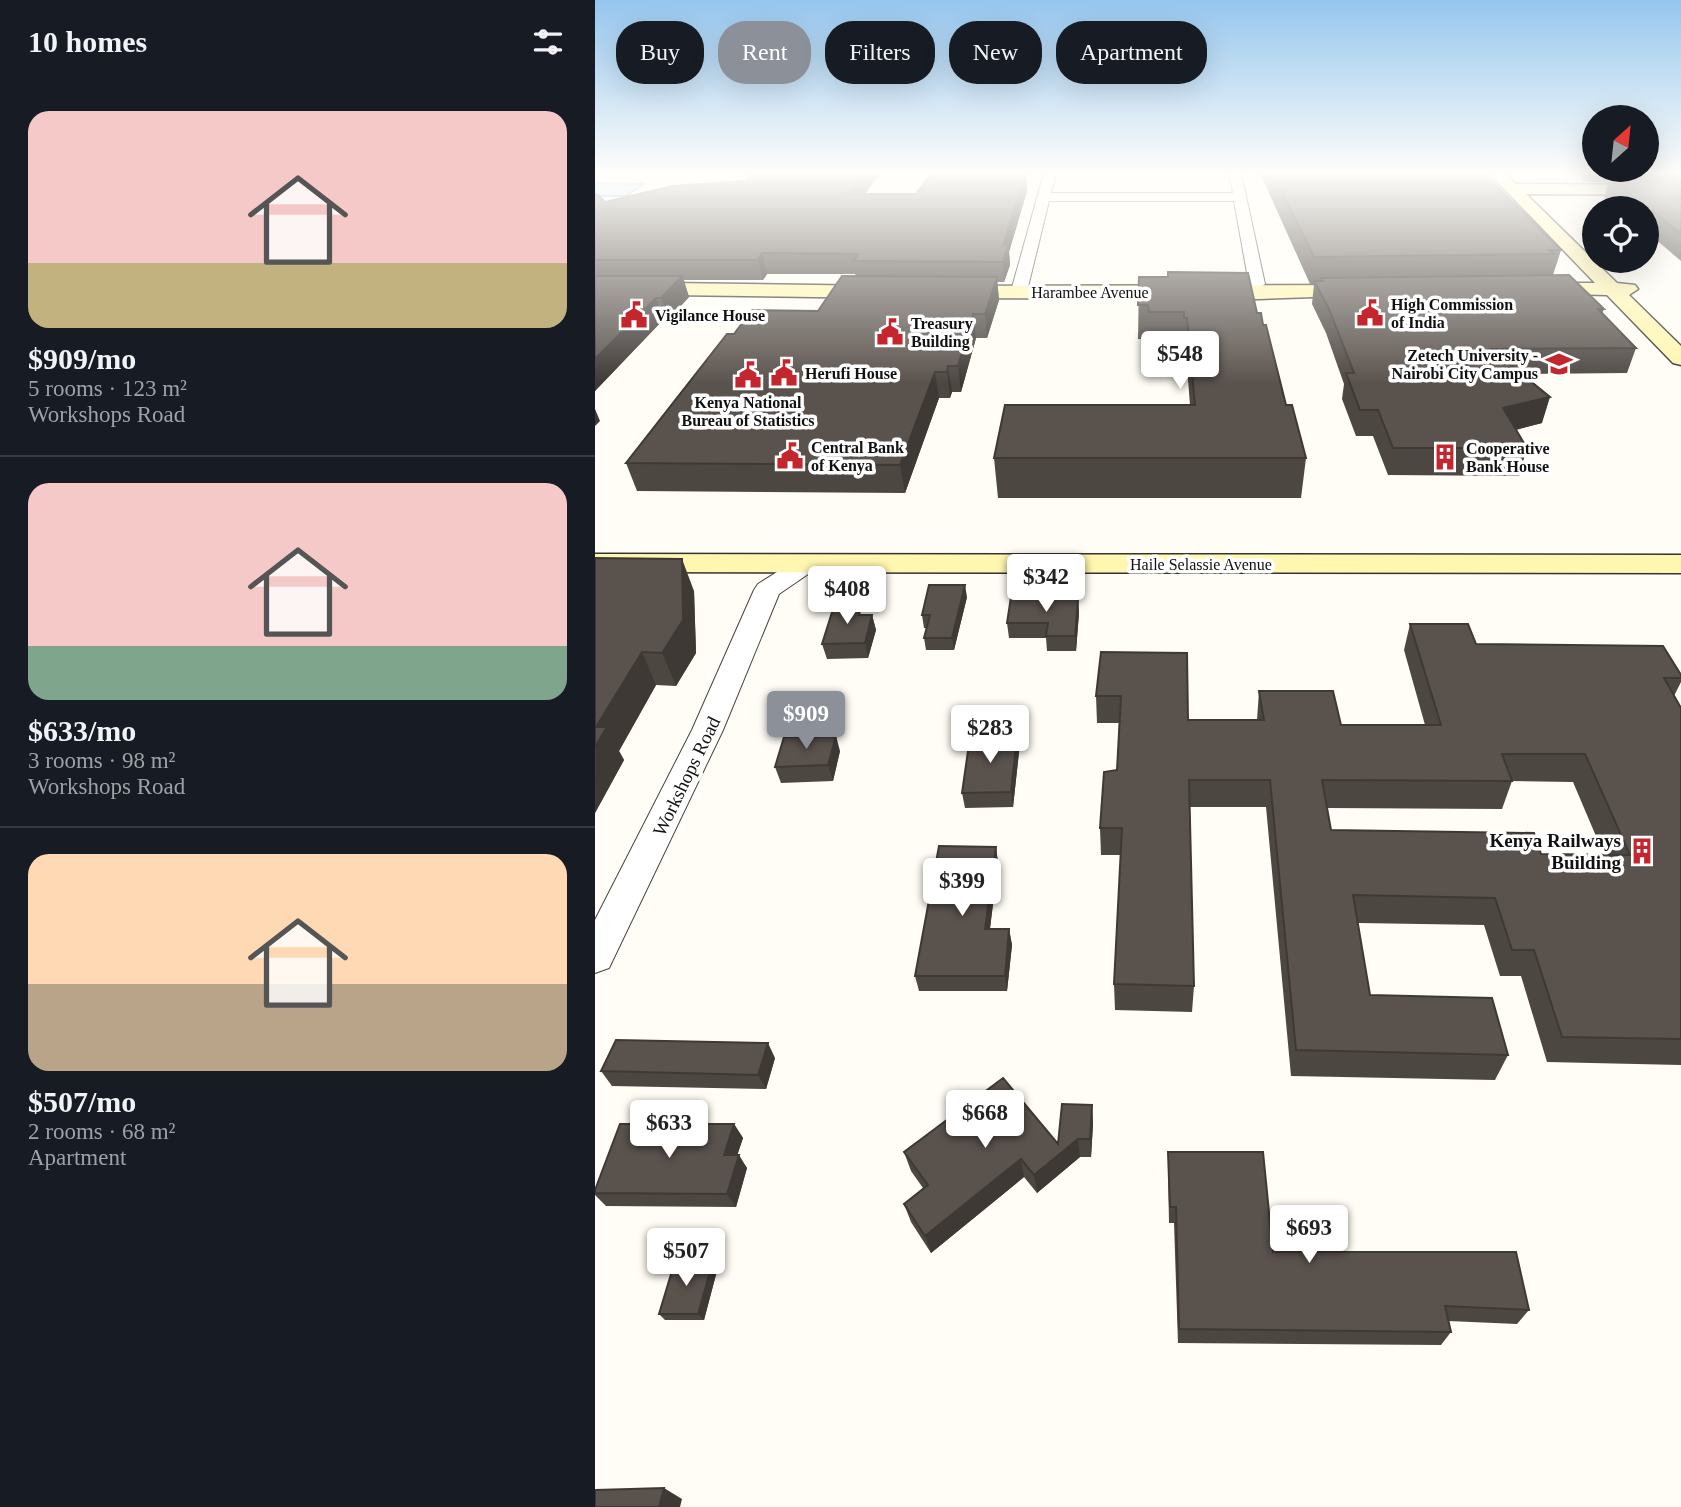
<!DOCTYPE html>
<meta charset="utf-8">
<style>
body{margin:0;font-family:Georgia,serif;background:#20242c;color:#f1f3f6;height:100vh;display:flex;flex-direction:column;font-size:26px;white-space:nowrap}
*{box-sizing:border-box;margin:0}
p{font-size:23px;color:#9ea1a6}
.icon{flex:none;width:38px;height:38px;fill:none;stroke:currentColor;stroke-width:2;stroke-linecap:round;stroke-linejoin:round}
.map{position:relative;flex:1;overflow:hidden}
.drawer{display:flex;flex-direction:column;background:#171b24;width:595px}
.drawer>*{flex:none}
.hud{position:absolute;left:21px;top:21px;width:665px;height:63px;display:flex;gap:14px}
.needle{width:46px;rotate:27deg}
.controls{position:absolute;left:987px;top:105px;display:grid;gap:14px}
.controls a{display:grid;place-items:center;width:77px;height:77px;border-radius:50%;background:#171b24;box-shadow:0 7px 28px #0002;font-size:35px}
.price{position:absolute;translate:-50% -60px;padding:0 16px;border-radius:7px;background:#fff;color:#222;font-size:23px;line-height:46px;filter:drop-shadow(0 2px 4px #0008)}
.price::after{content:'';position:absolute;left:50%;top:42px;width:21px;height:16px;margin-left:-10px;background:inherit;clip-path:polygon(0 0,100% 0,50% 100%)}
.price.selected{background:#8c9099;color:#fff}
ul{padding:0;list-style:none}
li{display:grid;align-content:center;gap:14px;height:371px;padding:0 28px}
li+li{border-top:2px solid #363941}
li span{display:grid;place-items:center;height:217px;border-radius:21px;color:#555}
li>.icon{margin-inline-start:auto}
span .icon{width:126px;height:126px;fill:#fffc;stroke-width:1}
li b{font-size:30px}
h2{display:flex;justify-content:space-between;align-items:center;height:84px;padding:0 28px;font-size:30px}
.tag{padding:0 24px;border-radius:28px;background:#171b24;box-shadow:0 7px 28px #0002;font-size:24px;line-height:63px}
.tag.selected{background:#8c9099;color:#fff}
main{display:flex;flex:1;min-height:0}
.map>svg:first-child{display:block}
</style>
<main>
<section class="drawer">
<h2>10 homes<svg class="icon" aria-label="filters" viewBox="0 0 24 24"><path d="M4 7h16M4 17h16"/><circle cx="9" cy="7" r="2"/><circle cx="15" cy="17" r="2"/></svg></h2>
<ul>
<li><span style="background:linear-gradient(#f6c9c9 70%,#c2b280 0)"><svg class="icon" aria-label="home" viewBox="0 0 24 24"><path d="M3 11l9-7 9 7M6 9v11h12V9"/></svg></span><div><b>$909/mo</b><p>5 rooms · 123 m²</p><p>Workshops Road</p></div></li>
<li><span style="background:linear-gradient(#f6c9c9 75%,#7fa58c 0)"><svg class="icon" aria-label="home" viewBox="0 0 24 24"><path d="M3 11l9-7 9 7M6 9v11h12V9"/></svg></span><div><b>$633/mo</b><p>3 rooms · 98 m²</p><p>Workshops Road</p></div></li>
<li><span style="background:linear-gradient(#ffd9b3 60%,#b9a48a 0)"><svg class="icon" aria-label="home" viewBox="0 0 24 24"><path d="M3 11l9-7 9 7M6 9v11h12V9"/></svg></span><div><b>$507/mo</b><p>2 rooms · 68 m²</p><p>Apartment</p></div></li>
</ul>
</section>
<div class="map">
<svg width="1086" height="1507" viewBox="0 0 1086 1507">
<rect width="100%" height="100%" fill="#fffdf5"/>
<!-- water -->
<path fill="#b9e0f7" stroke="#3f96cf" stroke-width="2" d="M0,183l48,1 -17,12h-31z"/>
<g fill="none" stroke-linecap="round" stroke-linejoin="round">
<!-- street casing -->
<g stroke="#444" stroke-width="2">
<path id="street" d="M449,173h12l-5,20h182l-4,-20h12l24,111 -8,5 -8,-5 -15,-83h-185l-22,90 -2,3h-12l-2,-3z
M213,555l9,3 4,5 -4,5 -38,26 -56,136 -114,238 -14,5v-53l97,-190 62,-140 4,-6 41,-26z"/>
</g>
<!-- secondary casing -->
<g stroke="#333" stroke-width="3">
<path id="secondary" d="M894,173h16l11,11 165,1v10l-155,-1 91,89 18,2 3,4 -9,6 52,51v19l-8,-2 -66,-68 -82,-2 -3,-4 3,-4 7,-2h63z
M0,282l289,4 10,6 -10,6 -289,-4z
M772,285l10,6 -3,4 -115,4 -312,-1 -10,-6 10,-6z
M0,554l1086,1v18l-1086,-1z"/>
</g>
<!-- street -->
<use href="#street" fill="#fff" fill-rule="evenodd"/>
<!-- secondary -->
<use href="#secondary" fill="#fff6b0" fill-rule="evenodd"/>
</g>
<!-- wall -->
<path fill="#4d4742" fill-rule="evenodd" d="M431,173l1,18 -18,61 1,13 -6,17h-7l2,18 -12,38h-11l-15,54h-9l-2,6h-11l-34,95 -268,-2 -11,-28 108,-129 84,-23 38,-35 -1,-2h-88l-4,6h-79l5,17 -21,23h-5l-68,71v-197l10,8 260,-8h51z
M665,173h224l77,77 -8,25 51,34 -2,5 34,34 -9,25 -105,1 20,49 -26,7 11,18 -8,28 -131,-1 -15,-39h-17l-14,-37 2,-15 -18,-51 -14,-29 2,-20h-4z
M982,173h104v88l-34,-29v-24h-29l-14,-11 5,-15h-23z
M544,277l118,36 6,12 23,80 20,53 -5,40h-303l-4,-40 196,-53 -4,-51h-3v-6h-35v-9h-10z
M0,558l99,33 2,62 -20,33 -20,-1 -37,66 5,9 -29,53z
M372,597l-13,53h-28l-2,-12 2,-10h-2l-2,-13z
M483,598l1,15 -3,38h-29l-1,-13h-37l-2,-15z
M268,615h9l4,15 -8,28 -41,1 -5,-15z
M815,624l66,20 205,31v7l-7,14 7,12v357l-134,-3 -26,-86h-21l-16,-51 -126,-2 12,72 138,60 -13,25 -204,-4 -25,-269h-76l4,179 -2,26 -77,-2 -1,-26 7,-129h-20l-1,-27 17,-58 2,-47h-22l-1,-27 5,-44 87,68h69l2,-29 82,34h84l-21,-75zM917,781l61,1 31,73 -63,-1 -210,-24 -4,-22 175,1z
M422,736l2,16 -6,55 -48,1 -3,-15z
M245,751l-7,30 -52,2 -6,-16z
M401,847l2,16 -8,66h19l3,16 -5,46h-88l-4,-15z
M180,1058l-9,31 -154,-3 -11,-15z
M497,1105l1,19 -2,33h-11l-43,36 -13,-16 -93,76 -20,-31 -7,-18 19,-16 -12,-17 -7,-19 154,-8z
M139,1124l9,14 -6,17 10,13 -11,39 -130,-1 -11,-11v-5z
M573,1152l105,100 256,58 -12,14 -69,-3 3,11 -10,13 -263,-2 -4,-120h-5l-1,-54z
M118,1261l5,6 -14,53h-39l-6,-6z"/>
<!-- shaded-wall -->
<path fill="#3f3936" d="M270,173h15l-28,40 -3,-19z
M431,173l1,18 -18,61 1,13 -6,17 -1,-20v-17z
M167,253l5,21 -4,6 -5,-20z
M87,276l7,21 -21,23 -7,-22z
M402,277l2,23 -12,38 -2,-24z
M61,298l7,22 -68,71v-32z
M378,314l3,24 -15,54 -3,-26z
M353,366l4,26 -2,6 -3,-26z
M340,372l4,26 -34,95 -5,-28z
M955,397l-8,26 -47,12 8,-27z
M0,409l5,12 -5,5z
M87,559l12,32 2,62 -20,33 -14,-33z
M370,585l2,12 -13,53 -2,-12z
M483,598l1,15 -3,38 -1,-15z
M277,615l4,15 -8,28 -3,-15z
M47,652l14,33 -37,66 5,9 -29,53 1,-86z
M241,736l4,15 -7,30 -5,-16z
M422,736l2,16 -6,55 -2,-15z
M401,847l2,16 -10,81 -3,-15z
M414,929l3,16 -5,46 -2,-15z
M173,1043l7,15 -9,31 -8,-14z
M497,1105l1,19 -2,33 -1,-18z
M139,1124l9,14 -10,30 -9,-13z
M483,1139l2,18 -43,36 -3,-18z
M144,1155l8,13 -11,39 -9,-13z
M426,1159l3,18 -93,76 -6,-17z
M118,1261l5,6 -14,53 -6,-6z
M69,1488l18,11 -2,8h-21z"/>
<!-- building -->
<path fill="#5a524d" stroke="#3f3936" stroke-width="2" fill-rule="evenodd" d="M158,173h112l-16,21h67l15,-21h95l-23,72h5l-5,17 -150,-1 5,-7 -96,-1 -4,7h-163v-66h2l8,8 68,-16 72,-5z
M677,173h212l77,77h-12l5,4 -240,3z
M1015,178l71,1v55z
M573,272l80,1 9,40h4l2,12h3l20,80h6l14,53h-312l11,-53h190l-8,-87h-3v-6h-35l-1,-7h-10l1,-28h29z
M974,275l35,34h-6l38,39 -145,1 59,48 -47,11 24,40h-134l-15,-38h-18l-14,-37h8l-25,-64 -15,-28h9l-2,-3z
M0,276h87l-21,22h-5l-61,61z
M247,276l155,1 -12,37h-12l-15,52h-10l-1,6h-12l-35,93 -274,-2 101,-129h7l18,-24 66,1z
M0,558l87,1 1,61 -21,33 -20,-1 -46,75h11l-12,20z
M334,585h36l-13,53h-28l6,-23h-8z
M416,597l67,1 -3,38h-29l2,-13h-41z
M239,606h27l-2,9h13l-7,28 -43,1z
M815,624h58l8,20 187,2 18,29v3h-17l17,30v331l-119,-2 -28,-87h-22l-17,-52 -142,-3 17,100 122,3 16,57 -212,-5 -26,-270h-81l5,206 -80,-2 8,-156h-22l4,-56 13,-2 4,-74h-25l5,-44 86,1 1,67h76l-5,-29h74l8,34h100zM907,754h83l45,101 -89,-1 -7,-21 -203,-3 -9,-50 190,1z
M241,736l-8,29 -53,2 9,-30z
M422,736l-6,56 -49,1 8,-56z
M344,846l57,1 -11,82h24l-4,47h-90z
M21,1040l152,3 -10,32 -157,-4z
M408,1078l55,66 4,-40 30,1 -2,34h-12l-44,36 -13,-16 -96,77 -21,-32 24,-19 -24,-33z
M25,1124h114l-10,31h15l-12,39 -132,-1v-3z
M573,1152h95l10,100h243l13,58 -84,-4 6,26 -272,-3 -3,-122h-6z
M80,1261h38l-15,53h-39z
M69,1488l-5,19h-64v-17z"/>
<!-- sky -->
<linearGradient id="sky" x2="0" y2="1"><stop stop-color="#95c6ee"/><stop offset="0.45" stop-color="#fffefa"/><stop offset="1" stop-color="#fffefa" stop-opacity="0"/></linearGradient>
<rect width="1086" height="384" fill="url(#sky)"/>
<!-- icons -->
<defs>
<g id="civic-bare" transform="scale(2.1)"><path d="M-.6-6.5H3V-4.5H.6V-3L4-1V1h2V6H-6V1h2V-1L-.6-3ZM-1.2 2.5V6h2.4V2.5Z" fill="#c4262e" stroke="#fff" stroke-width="2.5" paint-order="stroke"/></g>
<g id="university-bare" transform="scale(2.1)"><path d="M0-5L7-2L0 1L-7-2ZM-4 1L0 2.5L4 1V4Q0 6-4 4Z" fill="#c4262e" stroke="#fff" stroke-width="2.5" paint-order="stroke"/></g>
<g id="building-bare" transform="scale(2.1)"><path d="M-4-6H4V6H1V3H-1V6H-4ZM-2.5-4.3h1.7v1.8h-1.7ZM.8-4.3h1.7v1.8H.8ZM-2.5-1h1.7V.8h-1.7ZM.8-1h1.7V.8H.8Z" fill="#c4262e" stroke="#fff" stroke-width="2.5" paint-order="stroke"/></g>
</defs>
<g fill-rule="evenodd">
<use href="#civic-bare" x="775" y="313"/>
<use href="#civic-bare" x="39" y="315"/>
<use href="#civic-bare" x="295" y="332"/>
<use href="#university-bare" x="964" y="364"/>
<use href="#civic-bare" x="189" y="373"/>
<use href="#civic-bare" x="153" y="375"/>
<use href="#civic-bare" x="195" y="456"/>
<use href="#building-bare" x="850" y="457"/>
<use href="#building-bare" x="1047" y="851"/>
</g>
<g text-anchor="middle" stroke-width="7" stroke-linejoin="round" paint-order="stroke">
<!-- far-street labels -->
<g font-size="16" fill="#111" stroke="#fff">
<text x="495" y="298">Harambee Avenue</text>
<text x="606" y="570">Haile Selassie Avenue</text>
</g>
<!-- far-poi labels -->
<g font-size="16" font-weight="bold" fill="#111" stroke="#fff" text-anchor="start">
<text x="796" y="310">High Commission<tspan x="796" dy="18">of India</tspan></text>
<text x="60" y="321">Vigilance House</text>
<text x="316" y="329">Treasury<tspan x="316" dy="18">Building</tspan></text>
<text x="943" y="361" text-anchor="end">Zetech University -<tspan x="943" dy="18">Nairobi City Campus</tspan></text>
<text x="210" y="379">Herufi House</text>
<text x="153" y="408" text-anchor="middle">Kenya National<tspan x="153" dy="18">Bureau of Statistics</tspan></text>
<text x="216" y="453">Central Bank<tspan x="216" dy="18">of Kenya</tspan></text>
<text x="871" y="454">Cooperative<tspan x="871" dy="18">Bank House</tspan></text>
</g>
<!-- street labels -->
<g font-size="19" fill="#111" stroke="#fff">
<text transform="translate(91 776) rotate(-64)" y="7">Workshops Road</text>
</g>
<!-- poi labels -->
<g font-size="19" font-weight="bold" fill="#111" stroke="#fff" text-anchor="end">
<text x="1026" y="847">Kenya Railways<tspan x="1026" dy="22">Building</tspan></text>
</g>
</g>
</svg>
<div class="controls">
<a><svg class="needle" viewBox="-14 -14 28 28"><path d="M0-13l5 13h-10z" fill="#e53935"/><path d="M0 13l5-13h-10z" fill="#9ea1a6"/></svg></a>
<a><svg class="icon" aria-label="locate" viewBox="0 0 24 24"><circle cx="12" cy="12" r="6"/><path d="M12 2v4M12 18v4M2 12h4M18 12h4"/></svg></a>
</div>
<b class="price" style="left:585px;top:391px">$548</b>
<b class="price" style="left:451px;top:614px">$342</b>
<b class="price" style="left:252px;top:626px">$408</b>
<b class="price selected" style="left:211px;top:751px">$909</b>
<b class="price" style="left:395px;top:765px">$283</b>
<b class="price" style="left:367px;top:918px">$399</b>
<b class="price" style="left:390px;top:1150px">$668</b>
<b class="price" style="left:74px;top:1160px">$633</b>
<b class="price" style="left:714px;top:1265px">$693</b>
<b class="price" style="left:91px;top:1288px">$507</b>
<div class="hud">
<a class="tag">Buy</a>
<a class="tag selected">Rent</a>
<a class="tag">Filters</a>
<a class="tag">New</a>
<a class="tag">Apartment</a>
</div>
</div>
</main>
